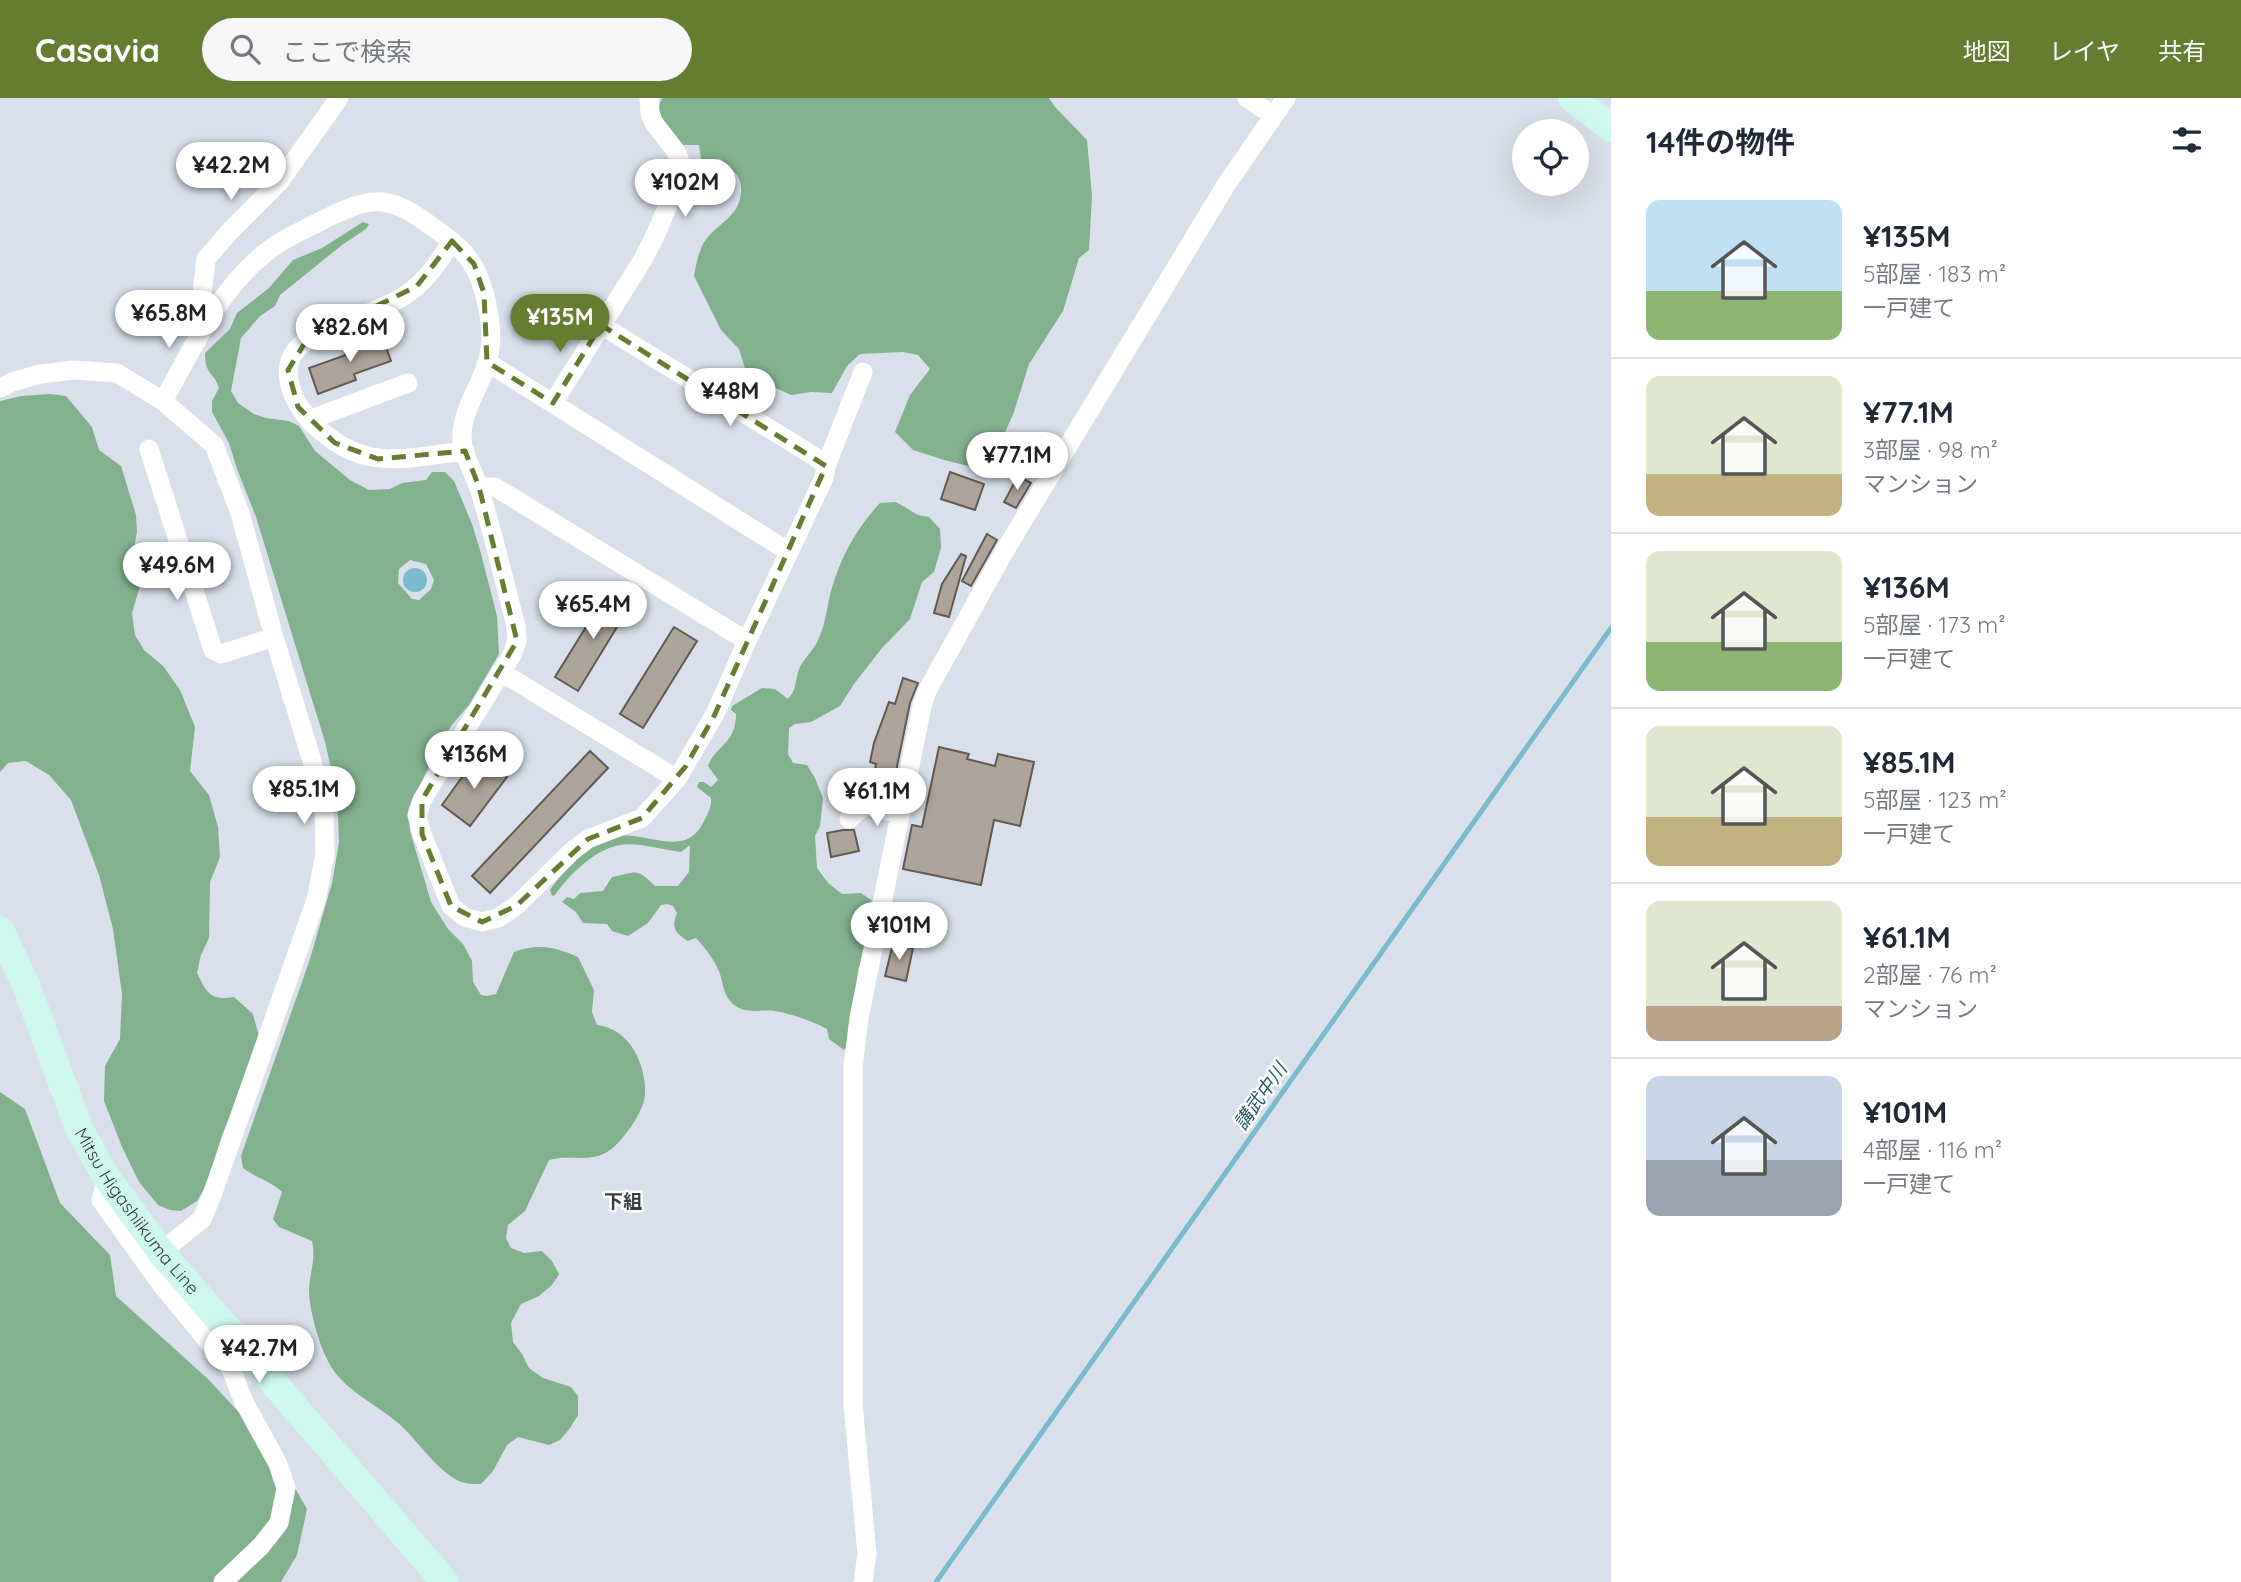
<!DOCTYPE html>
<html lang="ja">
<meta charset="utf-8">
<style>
body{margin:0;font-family:Quicksand,"Noto Sans JP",sans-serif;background:#f6f6f7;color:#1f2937;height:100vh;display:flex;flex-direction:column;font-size:26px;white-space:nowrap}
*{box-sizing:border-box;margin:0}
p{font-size:23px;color:#747a83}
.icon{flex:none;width:38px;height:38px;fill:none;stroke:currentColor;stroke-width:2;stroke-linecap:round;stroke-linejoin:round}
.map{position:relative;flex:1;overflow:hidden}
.details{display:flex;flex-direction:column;background:#fff;width:630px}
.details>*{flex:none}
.buttons{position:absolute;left:1512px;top:21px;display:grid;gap:14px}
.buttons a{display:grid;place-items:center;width:77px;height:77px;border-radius:50%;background:#fff;box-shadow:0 7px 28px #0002;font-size:35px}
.price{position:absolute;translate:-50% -60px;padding:0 16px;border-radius:24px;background:#fff;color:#222;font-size:23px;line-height:46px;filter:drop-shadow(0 2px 4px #0008)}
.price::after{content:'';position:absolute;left:50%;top:42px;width:21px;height:16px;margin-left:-10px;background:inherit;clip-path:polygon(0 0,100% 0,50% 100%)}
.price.selected{background:#657d30;color:#fff}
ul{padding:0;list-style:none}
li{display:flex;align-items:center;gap:21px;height:175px;padding:0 35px}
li+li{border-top:2px solid #e0e1e3}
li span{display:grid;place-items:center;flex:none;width:196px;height:140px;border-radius:14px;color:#555}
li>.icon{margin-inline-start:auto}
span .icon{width:84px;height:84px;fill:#fffc;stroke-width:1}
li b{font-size:30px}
h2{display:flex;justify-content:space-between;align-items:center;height:84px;padding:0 35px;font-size:30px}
header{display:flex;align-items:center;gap:42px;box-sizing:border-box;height:98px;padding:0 35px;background:#657d30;color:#fff}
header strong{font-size:33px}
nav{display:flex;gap:38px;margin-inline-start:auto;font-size:24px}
.search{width:490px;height:63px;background:#f6f6f7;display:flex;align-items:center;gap:18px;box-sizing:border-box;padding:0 24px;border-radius:38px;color:#747a83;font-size:26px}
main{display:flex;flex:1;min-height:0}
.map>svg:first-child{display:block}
</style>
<header>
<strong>Casavia</strong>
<div class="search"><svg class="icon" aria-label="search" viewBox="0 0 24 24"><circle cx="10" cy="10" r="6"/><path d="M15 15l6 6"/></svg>ここで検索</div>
<nav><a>地図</a><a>レイヤ</a><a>共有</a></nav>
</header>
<main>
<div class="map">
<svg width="1611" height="1484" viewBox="0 0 1611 1484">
<rect width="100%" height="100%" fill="#d9e0eb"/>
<!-- forest -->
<path fill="#82b18e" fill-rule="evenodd" d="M662,0h387l6,9 32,33 5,56 -3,54 -10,8 -16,53 -34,53 -15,48 -22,50 -24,4 -24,-6 -31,-10 -18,-18 15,-37 20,-26 -12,-14 -15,-3 -43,2 -13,12 -15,27 -21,-1 -20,3 -44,-20 -8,-26 -18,-19 -27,-54c2,-11 4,-22 9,-32 12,-20 36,-26 38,-51 2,-18 -9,-23 -21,-34h-19l-2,-14h-21c-10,-14 -25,-29 -16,-47z
M363,124l6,2 -3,5 -24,16 -62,50 -5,11 -15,10 -19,22 -10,53 7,12 16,11 12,4 23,3 10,5 16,25 35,29 19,10 21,-1 12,-6 24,-3 6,-8h13l9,9 18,43 8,26 17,66 2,38 -30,51 -18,21 -17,30 -23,48 -2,11 1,16 21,71 17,27 15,15 9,17 1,21 8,13 6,1 9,-2 18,-42c23,-9 42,-5 64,5l16,33 -2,22 5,13c33,4 49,39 48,69 0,17 -24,50 -38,58 -17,11 -39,2 -58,8l-24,51 -17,14 -2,13 5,10 13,5 18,-2 10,10 7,13 -7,11 -13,11 -18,8 -10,19 2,19 9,12 7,14 14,10 28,9 7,9v19l-8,13 -10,12 -11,5 -31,-8 -11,8 -14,26 -12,13c-9,0 -18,0 -26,-5 -22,-13 -39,-41 -58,-57 -24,-20 -58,-34 -71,-65 -8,-17 -17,-48 -17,-68 1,-17 7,-30 3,-48l-33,-14 -6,-8 9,-27c-11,-11 -26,-14 -39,-24l-2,-12 69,-197 22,-76 7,-41 -2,-48 -12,-52 -69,-225 -19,-48 -8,-26 -17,-31v-11l7,-13c-5,-17 -14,-12 -14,-35l25,-24 7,-16 32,-25 24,-28 29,-12zM410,462l16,4 8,16 -3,9 -12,11 -7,-1 -14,-16 1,-14z
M50,296l16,2 26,31 7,23 22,16 15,49 1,17 -3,16 6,16v22l-8,27 3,22 9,15 19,16 17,24 15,37 -5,44 19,24 9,32 2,30 -10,25 -1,56 -8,17 -4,18c10,20 13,28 37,24l19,17 6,23 -19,56 -18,42 -15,49 -10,17 -16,10 -11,-1 -12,-5 -19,-23 -17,-35 -18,-46 1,-35 15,-27 2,-45 -9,-65 -14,-54 -28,-75 -22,-25 -23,-14 -18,2 -8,9v-371l21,-5z
M896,404l22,13 11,2 11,12 1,19 -7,24 -12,10 -12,37 -28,29 -28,36 -14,22 -29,16 -16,2 -6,4 -1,26 5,9 14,2 8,13 8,20 -3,28 -5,10 2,32 11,15 14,11 19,-1 10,7 4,10 -17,61 -10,74 -4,5 -15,-11 -2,-10c-15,-8 -35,-15 -52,-18 -15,-2 -29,4 -42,-7 -11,-10 -9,-22 -15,-35 -5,-11 -13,-21 -22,-31l-8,3c-13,-8 -17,-13 -11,-28l-4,-7 -6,-2 -6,1 -13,18 -20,13 -16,-5 -5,-7 -24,-1 -7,-11 -14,-10 5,-5 7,2 6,-6 23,-2 9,-14c26,-5 24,-10 43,9h23l11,-14 1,-27 -9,7c-19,-2 -42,-10 -61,-7 -25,4 -51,30 -65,50l-3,1 -2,-6c13,-19 44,-51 67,-54 30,-5 68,23 86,-13 4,-8 9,-16 8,-25l-14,-11 2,-5h5l7,5 7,-7 -10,-14c8,-21 28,-22 28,-52l-5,-4 1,-4 30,-18 13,1 13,10c9,-9 7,-19 11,-30 5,-11 16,-20 20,-31 7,-16 8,-31 12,-47 10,-35 25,-62 49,-88z
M0,994l25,17 35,94 50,52 6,41 92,83 64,69 35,61 -10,46 -16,27h-281z"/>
<!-- water -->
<path fill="#7abccd" d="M403 482a12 12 0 1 1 24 0a12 12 0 1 1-24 0Z"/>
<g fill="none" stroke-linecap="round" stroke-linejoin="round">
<!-- stream -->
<path stroke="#7abccd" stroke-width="5" d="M936,1484l675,-954"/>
</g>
<!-- building -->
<path fill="#aca39a" stroke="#625a52" stroke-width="2" d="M381,235l10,28 -37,13 2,6 -38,14 -9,-26 37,-13 -3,-8z
M950,374l34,12 -9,26 -34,-11z
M1018,378l13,7 -15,25 -12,-6z
M987,436l10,6 -26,46 -9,-5z
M961,456l5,2 -17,61 -15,-4 8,-29z
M609,492l22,14 -53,87 -23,-14z
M674,529l23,14 -54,87 -23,-14z
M903,580l15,5 -8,20 -18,88 -10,-2 1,-6 -10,-2 3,-17 -6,-2 4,-19 15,-41 6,2z
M939,649l30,7 -2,5 28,7 3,-12 36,8 -14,64 -26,-6 -13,65 -78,-16 9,-44 10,2z
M590,653l18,17 -118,125 -18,-17z
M478,657l29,22 -37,49 -28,-21z
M843,732h11l5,21 -28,6 -4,-24z
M893,846l20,4 -7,33 -21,-5z"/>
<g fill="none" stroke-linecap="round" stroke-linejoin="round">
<!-- minor -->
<path stroke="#fff" stroke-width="19" d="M1247,0l25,17
M452,143c-13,21 -25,39 -45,53 -31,21 -72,27 -102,48 -32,21 -12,63 9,83 52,48 87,33 151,26
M210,222l-9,-18 5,-43 25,-29 49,-49 59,-83
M601,227l216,133 9,8 -2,12 -77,163
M487,264l302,190
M0,290l12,-6 28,-8 34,-4 43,3 46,28 51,44 26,68 34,124 38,124 12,52 1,41 -9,46 -104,295 -10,24 -41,33
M163,303c30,-52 57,-115 106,-151 17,-13 37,-21 56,-31 43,-21 61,-26 102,4 28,20 46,31 56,66 7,23 11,51 4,74 -7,24 -26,49 -25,75 0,17 12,34 17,50 14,45 25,92 37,138l1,15 -5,14 -90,145 -5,15 5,19 29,72 14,11 17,5 16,-4 18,-12 56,-55 16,-12 54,-21 35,-39
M553,305l89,-142 13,-25 21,-50 4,-15 -1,-13 -4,-8 -21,-27 -4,-10 -1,-15
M309,322l99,-37
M149,351l64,201 8,4 53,-17
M826,368l37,-94
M479,389h16l252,154 -32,73 -38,65 -176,-107
M849,721l16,-14 35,9
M107,1080l-6,22 60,84 70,85 13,33 34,62 8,24 -7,35 -18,23 -38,36
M863,1484l4,-28 -14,-150v-337l6,-49 63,-312 5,-15 77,-139 222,-367 60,-87"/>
<!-- secondary -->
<g stroke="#cef8ed" stroke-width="28">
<path d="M1572,0l39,30"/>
<path id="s1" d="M0,832l26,55 54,146 27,47 54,74 284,330"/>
</g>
</g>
<!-- marked area -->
<path fill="none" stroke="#657d30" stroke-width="5" stroke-dasharray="14 9" stroke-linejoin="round" d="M452,143l22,23 10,29 3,69 66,41 48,-78 225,141 -111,248 -29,52 -44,52 -54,21 -72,67 -34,16 -31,-16 -29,-72v-34l95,-159 -38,-154 -14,-36 -87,8 -43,-16 -37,-36 -10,-37 18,-29 111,-55z"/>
<g text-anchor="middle" stroke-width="5" stroke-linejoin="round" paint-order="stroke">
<!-- street labels -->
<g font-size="18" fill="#383b3f" stroke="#fff">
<text dy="6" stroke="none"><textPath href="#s1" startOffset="315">Mitsu Higashiikuma Line</textPath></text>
</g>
<!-- water labels -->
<g font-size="19" font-style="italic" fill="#245a67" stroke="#fff">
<text transform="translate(1260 998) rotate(-55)" y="7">講武中川</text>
</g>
<!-- neighbourhood labels -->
<g font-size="19" font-weight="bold" fill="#383b3f" stroke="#fff">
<text x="623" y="1110">下組</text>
</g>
</g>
</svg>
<div class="buttons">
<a><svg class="icon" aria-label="locate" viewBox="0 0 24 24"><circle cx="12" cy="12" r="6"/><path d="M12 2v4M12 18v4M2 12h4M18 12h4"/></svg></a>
</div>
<b class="price" style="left:231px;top:104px">¥42.2M</b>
<b class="price" style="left:685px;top:121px">¥102M</b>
<b class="price" style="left:169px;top:252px">¥65.8M</b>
<b class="price selected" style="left:560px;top:256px">¥135M</b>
<b class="price" style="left:350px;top:266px">¥82.6M</b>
<b class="price" style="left:730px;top:330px">¥48M</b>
<b class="price" style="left:1017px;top:394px">¥77.1M</b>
<b class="price" style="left:177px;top:504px">¥49.6M</b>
<b class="price" style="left:593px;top:543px">¥65.4M</b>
<b class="price" style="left:474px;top:693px">¥136M</b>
<b class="price" style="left:304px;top:728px">¥85.1M</b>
<b class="price" style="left:877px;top:730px">¥61.1M</b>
<b class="price" style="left:899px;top:864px">¥101M</b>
<b class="price" style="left:259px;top:1287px">¥42.7M</b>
</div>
<section class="details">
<h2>14件の物件<svg class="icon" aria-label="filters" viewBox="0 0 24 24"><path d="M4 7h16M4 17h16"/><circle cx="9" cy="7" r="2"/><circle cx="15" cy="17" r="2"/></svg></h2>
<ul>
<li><span style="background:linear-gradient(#bfe0f5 65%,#8fb573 0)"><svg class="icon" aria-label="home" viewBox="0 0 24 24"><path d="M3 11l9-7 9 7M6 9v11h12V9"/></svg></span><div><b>¥135M</b><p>5部屋 · 183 m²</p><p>一戸建て</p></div></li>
<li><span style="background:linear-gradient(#dfe7d0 70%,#c2b280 0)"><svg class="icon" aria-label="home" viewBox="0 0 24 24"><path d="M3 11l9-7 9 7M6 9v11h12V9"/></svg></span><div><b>¥77.1M</b><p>3部屋 · 98 m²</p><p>マンション</p></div></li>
<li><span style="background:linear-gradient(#dfe7d0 65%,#8fb573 0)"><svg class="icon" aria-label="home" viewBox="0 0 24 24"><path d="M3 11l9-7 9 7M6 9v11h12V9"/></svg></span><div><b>¥136M</b><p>5部屋 · 173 m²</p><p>一戸建て</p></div></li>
<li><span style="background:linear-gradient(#dfe7d0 65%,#c2b280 0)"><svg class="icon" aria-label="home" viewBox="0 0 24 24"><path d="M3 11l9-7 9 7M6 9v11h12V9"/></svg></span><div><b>¥85.1M</b><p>5部屋 · 123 m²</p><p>一戸建て</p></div></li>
<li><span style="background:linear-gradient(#dfe7d0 75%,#b9a48a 0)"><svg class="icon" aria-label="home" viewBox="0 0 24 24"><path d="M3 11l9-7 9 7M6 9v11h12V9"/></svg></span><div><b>¥61.1M</b><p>2部屋 · 76 m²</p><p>マンション</p></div></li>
<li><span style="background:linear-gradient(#c9d6e8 60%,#9aa5b1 0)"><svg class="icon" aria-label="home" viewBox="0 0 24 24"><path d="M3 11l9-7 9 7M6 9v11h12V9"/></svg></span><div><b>¥101M</b><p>4部屋 · 116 m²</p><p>一戸建て</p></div></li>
</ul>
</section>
</main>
